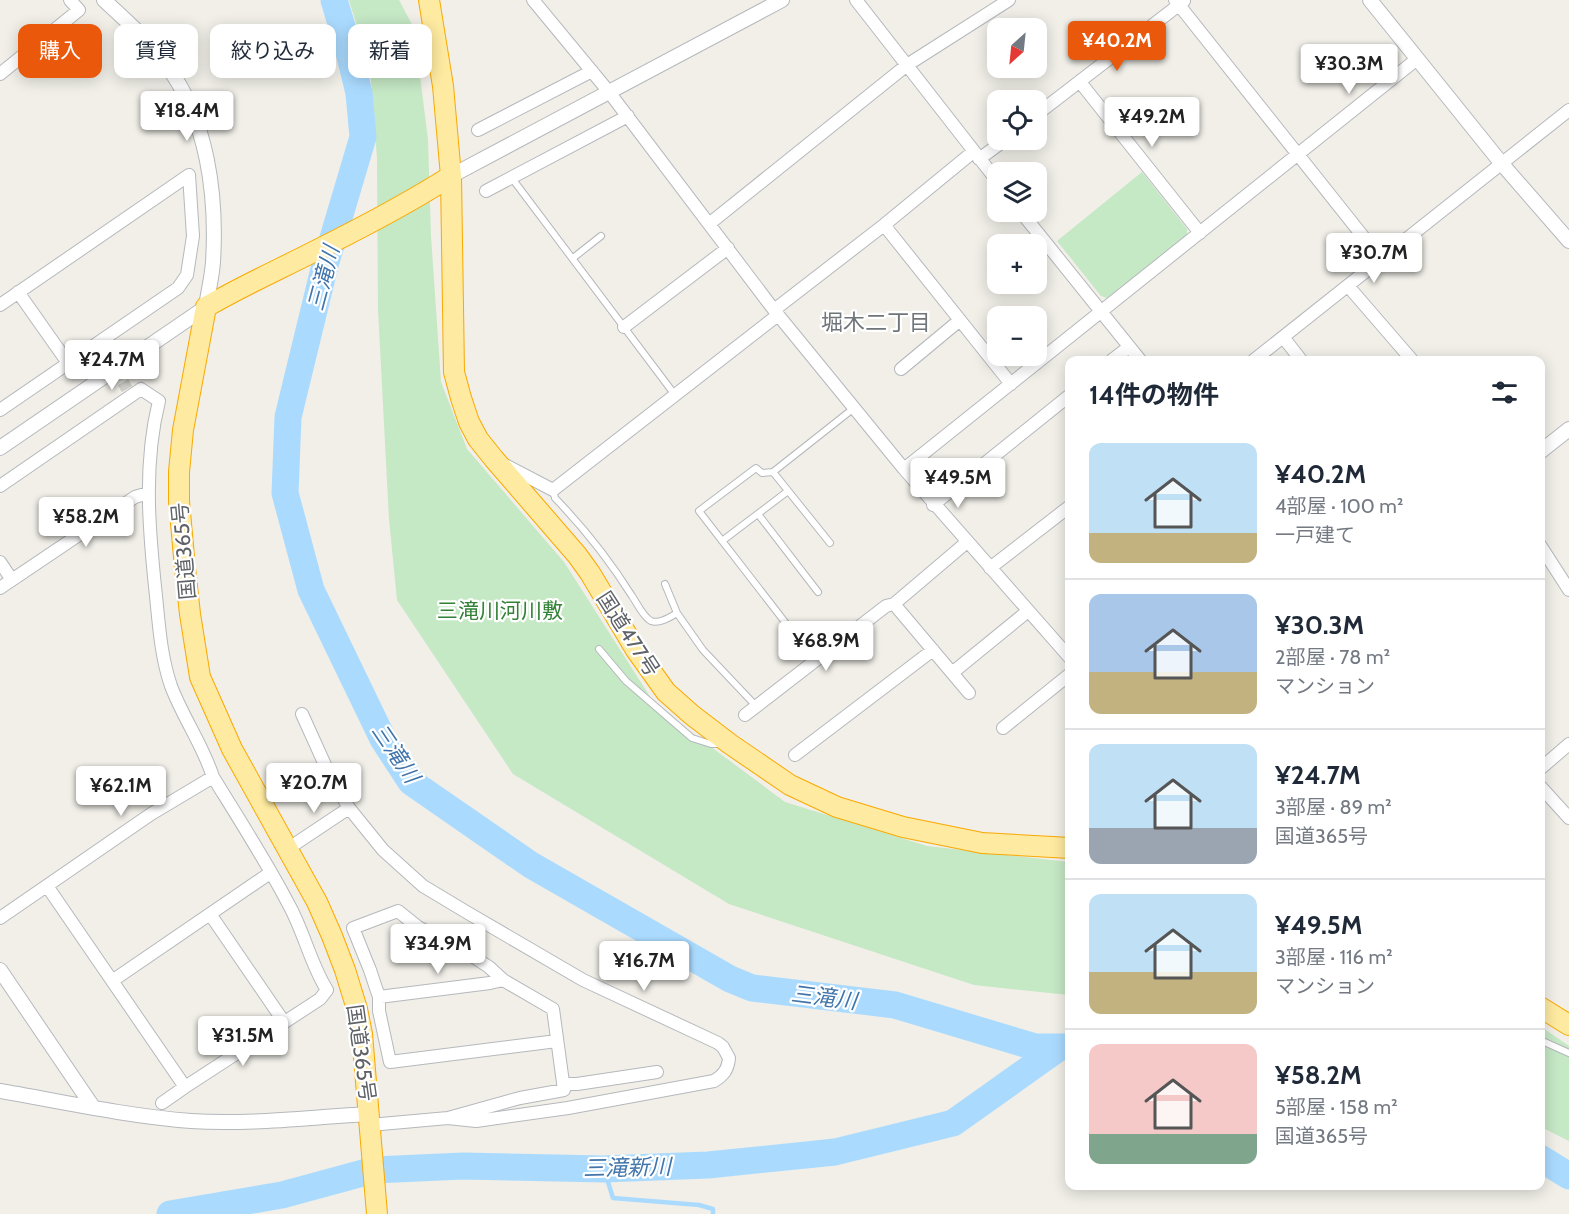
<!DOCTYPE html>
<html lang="ja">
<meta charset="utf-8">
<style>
body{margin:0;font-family:Cabin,"Noto Sans JP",sans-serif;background:#f2f2f3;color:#1f2937;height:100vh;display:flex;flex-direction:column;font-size:22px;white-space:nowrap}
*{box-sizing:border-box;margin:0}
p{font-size:20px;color:#747a83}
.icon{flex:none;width:33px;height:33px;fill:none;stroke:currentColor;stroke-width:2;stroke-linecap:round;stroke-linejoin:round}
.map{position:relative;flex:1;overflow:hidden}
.panel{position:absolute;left:1065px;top:356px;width:480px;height:834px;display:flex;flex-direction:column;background:#fff;border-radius:12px;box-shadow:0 3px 15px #0003}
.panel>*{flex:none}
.guide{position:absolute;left:18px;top:24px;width:570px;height:54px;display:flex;gap:12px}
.needle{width:39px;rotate:207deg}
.buttons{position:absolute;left:987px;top:18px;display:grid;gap:12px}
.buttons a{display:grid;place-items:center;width:60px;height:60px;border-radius:12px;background:#fff;box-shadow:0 3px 15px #0003;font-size:30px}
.price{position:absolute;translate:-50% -51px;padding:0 14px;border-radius:6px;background:#fff;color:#222;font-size:20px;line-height:39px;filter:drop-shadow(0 2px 3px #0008)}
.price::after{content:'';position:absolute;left:50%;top:36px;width:18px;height:14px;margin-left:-9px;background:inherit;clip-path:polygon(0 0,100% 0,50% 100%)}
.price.current{background:#ea580c;color:#fff}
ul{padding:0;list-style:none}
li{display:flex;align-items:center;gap:18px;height:150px;padding:0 24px}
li+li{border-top:2px solid #e0e1e3}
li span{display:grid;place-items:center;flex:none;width:168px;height:120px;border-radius:12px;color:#555}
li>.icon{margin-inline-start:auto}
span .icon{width:72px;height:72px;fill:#fffc;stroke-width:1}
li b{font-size:26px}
h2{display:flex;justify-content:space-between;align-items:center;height:72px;padding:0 24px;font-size:26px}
.chip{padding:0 21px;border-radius:12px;background:#fff;box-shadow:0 3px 15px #0003;font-size:21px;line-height:54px}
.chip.current{background:#ea580c;color:#fff}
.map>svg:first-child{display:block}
</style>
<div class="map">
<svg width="1569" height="1214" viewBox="0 0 1569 1214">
<rect width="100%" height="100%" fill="#f1efe8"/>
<!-- green -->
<path fill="#c5e8c5" d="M349,0h50l15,28 14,112 3,96 10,146 26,67 97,113 92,144 129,96 142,44 142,16v133l-95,-10 -245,-81 -216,-130 -116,-174 -8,-81 -11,-210 -1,-151 -7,-90z
M1142,172l45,57v7l-80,62 -6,-2 -44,-55z
M1540,1026l29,20v95l-28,-14z"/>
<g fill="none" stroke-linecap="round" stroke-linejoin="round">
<!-- stream -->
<path stroke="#aadbff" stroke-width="4.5" d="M604,1169l9,29 86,7 14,4v5"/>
<!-- river -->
<path stroke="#aadbff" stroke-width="27" d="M334,0l12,40 13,53 4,44 -38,128 -37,152 -3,76 26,97 72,149 28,43 120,83 199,114 22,9 143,17 140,42h35
M1540,1158l29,18
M170,1214l112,-19 92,-25 89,-4 141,3 104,-4 127,-13 118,-29 107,-76"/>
<!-- minor-tunnel -->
<path stroke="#ccccc8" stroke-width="12" stroke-dasharray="12 6" stroke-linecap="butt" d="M105,351l22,38"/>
<!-- service casing -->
<g stroke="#b5b8bc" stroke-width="8">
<path id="service" d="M511,177l164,218
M573,258l28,-22
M773,472l-11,1 -6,-5 -57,43 89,115
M553,490l2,8c28,29 55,63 77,98 5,7 11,21 19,25 9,3 19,-4 26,-8
M758,514l60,78
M722,541l66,-50
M830,543l-57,-71 81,-64
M665,584l12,29 26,37 53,56
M599,649l27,32 66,57 19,6h9
M1540,1040l29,13"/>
</g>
<!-- minor casing -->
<g stroke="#b5b8bc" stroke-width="14">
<path id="minor" d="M533,0l76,92 165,218 130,159 166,189
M856,0l142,182
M1175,0l206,259
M0,74l79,-64 -9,-10
M1080,82l120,151
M1036,115l148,-114
M478,130l114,-59
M979,159l26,-19
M486,191l142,-75
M1021,212l119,148
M709,224l198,-159 102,-65
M884,225l127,159
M1348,286l64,74
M18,292l50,71
M0,305l189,-130
M774,310l110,-85 89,-73
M624,327l104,-79
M1283,337l18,23
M1112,360l17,-13
M1254,360l315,-250
M901,369l59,-49
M0,410l178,-122 9,-13 6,-39 -4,-61
M505,465l48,25 225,-175
M904,469l513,-410
M0,486l141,-97 18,12c-16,64 -10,130 -3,195 3,30 5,61 15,90 12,32 32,59 42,91 26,42 53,84 76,128 15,27 22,60 38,85l-7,9 -135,88 -23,16
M933,505l137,-110
M967,542l-73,62 75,89
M1540,545l29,45
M0,562l12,18
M990,568l80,-62
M0,588l135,-91 13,-4
M952,673l76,-62
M302,714l28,62 19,32 34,42 40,36 45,27 115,67 135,63 5,4 6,11c-1,11 -5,17 -15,23l-146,27 -92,13 -28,-3
M745,715l141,-109 8,-2
M1003,728l67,-54
M795,755l138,-105
M1540,769l29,-25
M1540,786l29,32
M295,844l54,-36
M47,886l138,201
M210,914l74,108
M0,918l151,-104 62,-37
M112,981l158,-108
M379,997l111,-14 13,-3
M563,1084h14l80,-12
M370,1125l78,-7 72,-20 44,-8 -11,-81 -50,-29 -14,-13 -23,-15 -48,-25 -20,-16 -45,17 17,42 9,27v14l11,51 167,-21"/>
</g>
<!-- tertiary casing -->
<g stroke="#b5b8bc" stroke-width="16">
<path id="tertiary" d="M1370,0l132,164 67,77
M451,176l331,-176
M0,448l206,-141c2,-15 6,-30 7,-45 4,-66 -5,-141 -46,-196 -17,-25 -41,-45 -63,-66
M1540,452l29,-23
M0,970l93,137
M0,1091c63,11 127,25 191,30 58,4 120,-4 178,-7"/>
</g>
<!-- trunk casing -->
<g stroke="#f9a900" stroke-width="22">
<path id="trunk" d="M429,0l14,86 8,90 3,196 7,26 8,24 9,17 16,20 83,96 13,18 46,77 30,42 26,23 38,29 60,41 47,22 66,20 79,16 88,5
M1540,1007l29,18
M377,1214l-15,-180 -5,-25 -12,-39 -13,-34 -15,-34 -85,-153 -32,-72 -10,-63 -5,-46 -6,-67v-29l4,-42 23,-123c36,-21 74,-38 111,-57 46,-23 92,-47 134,-74"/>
</g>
<!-- service -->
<use href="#service" stroke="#fff" stroke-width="6"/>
<!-- minor -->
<use href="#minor" stroke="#fff" stroke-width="12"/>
<!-- tertiary -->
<use href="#tertiary" stroke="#fff" stroke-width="14"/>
<!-- trunk -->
<use href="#trunk" stroke="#feeaa0" stroke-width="20"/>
</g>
<g text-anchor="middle" stroke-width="4.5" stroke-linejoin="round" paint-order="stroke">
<!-- street labels -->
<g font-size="21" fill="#5f6368" stroke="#fff">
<text transform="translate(184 551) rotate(-95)" y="7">国道365号</text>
<text transform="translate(628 634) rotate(57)" y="7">国道477号</text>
<text transform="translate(361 1053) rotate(82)" y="7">国道365号</text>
</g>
<!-- park labels -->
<g font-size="21" fill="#338237" stroke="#fff">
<text x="500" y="618">三滝川河川敷</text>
</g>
<!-- water labels -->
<g font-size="22" font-style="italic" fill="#4175ab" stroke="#fff">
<text transform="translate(323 278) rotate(-75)" y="8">三滝川</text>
<text transform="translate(396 753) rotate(56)" y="8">三滝川</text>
<text transform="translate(824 997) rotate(7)" y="8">三滝川</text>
<text transform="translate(627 1167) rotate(-1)" y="8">三滝新川</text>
</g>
<!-- neighbourhood labels -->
<g font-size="22" fill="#70757a" stroke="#fff">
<text x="876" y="330">堀木二丁目</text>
</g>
</g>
</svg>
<div class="buttons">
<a><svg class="needle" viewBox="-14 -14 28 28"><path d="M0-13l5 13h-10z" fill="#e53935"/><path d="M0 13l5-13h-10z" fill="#747a83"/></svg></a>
<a><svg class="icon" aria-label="locate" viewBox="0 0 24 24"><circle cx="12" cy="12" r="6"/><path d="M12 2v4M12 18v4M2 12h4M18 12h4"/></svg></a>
<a><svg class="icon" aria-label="layers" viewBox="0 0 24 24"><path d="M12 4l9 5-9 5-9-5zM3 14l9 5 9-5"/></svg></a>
<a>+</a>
<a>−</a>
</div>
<b class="price current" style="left:1117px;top:72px">¥40.2M</b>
<b class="price" style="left:1349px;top:95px">¥30.3M</b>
<b class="price" style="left:187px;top:142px">¥18.4M</b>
<b class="price" style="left:1152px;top:148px">¥49.2M</b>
<b class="price" style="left:1374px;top:284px">¥30.7M</b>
<b class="price" style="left:112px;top:391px">¥24.7M</b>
<b class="price" style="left:958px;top:509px">¥49.5M</b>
<b class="price" style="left:86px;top:548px">¥58.2M</b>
<b class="price" style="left:826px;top:672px">¥68.9M</b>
<b class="price" style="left:314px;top:814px">¥20.7M</b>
<b class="price" style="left:121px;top:817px">¥62.1M</b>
<b class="price" style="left:438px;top:975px">¥34.9M</b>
<b class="price" style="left:644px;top:992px">¥16.7M</b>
<b class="price" style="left:243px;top:1067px">¥31.5M</b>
<div class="guide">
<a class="chip current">購入</a>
<a class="chip">賃貸</a>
<a class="chip">絞り込み</a>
<a class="chip">新着</a>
</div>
<section class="panel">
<h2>14件の物件<svg class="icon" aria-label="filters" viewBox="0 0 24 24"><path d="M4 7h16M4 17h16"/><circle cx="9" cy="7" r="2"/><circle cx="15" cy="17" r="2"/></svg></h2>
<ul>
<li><span style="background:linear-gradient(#bfe0f5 75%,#c2b280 0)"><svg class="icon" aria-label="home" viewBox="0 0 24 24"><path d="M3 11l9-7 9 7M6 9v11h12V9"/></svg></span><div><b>¥40.2M</b><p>4部屋 · 100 m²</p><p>一戸建て</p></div></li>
<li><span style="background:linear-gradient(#a9c7e8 65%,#c2b280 0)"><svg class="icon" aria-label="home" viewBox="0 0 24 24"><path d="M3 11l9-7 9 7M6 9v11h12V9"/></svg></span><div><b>¥30.3M</b><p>2部屋 · 78 m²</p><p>マンション</p></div></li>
<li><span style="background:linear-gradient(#bfe0f5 70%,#9aa5b1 0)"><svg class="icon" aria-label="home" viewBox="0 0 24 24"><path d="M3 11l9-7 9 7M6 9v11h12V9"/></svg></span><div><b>¥24.7M</b><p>3部屋 · 89 m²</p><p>国道365号</p></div></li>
<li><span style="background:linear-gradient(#bfe0f5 65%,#c2b280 0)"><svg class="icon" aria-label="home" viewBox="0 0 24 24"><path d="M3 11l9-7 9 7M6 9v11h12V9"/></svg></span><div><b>¥49.5M</b><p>3部屋 · 116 m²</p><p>マンション</p></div></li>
<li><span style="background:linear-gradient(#f6c9c9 75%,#7fa58c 0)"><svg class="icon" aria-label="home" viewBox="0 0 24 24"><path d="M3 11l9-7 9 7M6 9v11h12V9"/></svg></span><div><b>¥58.2M</b><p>5部屋 · 158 m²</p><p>国道365号</p></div></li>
</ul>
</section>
</div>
